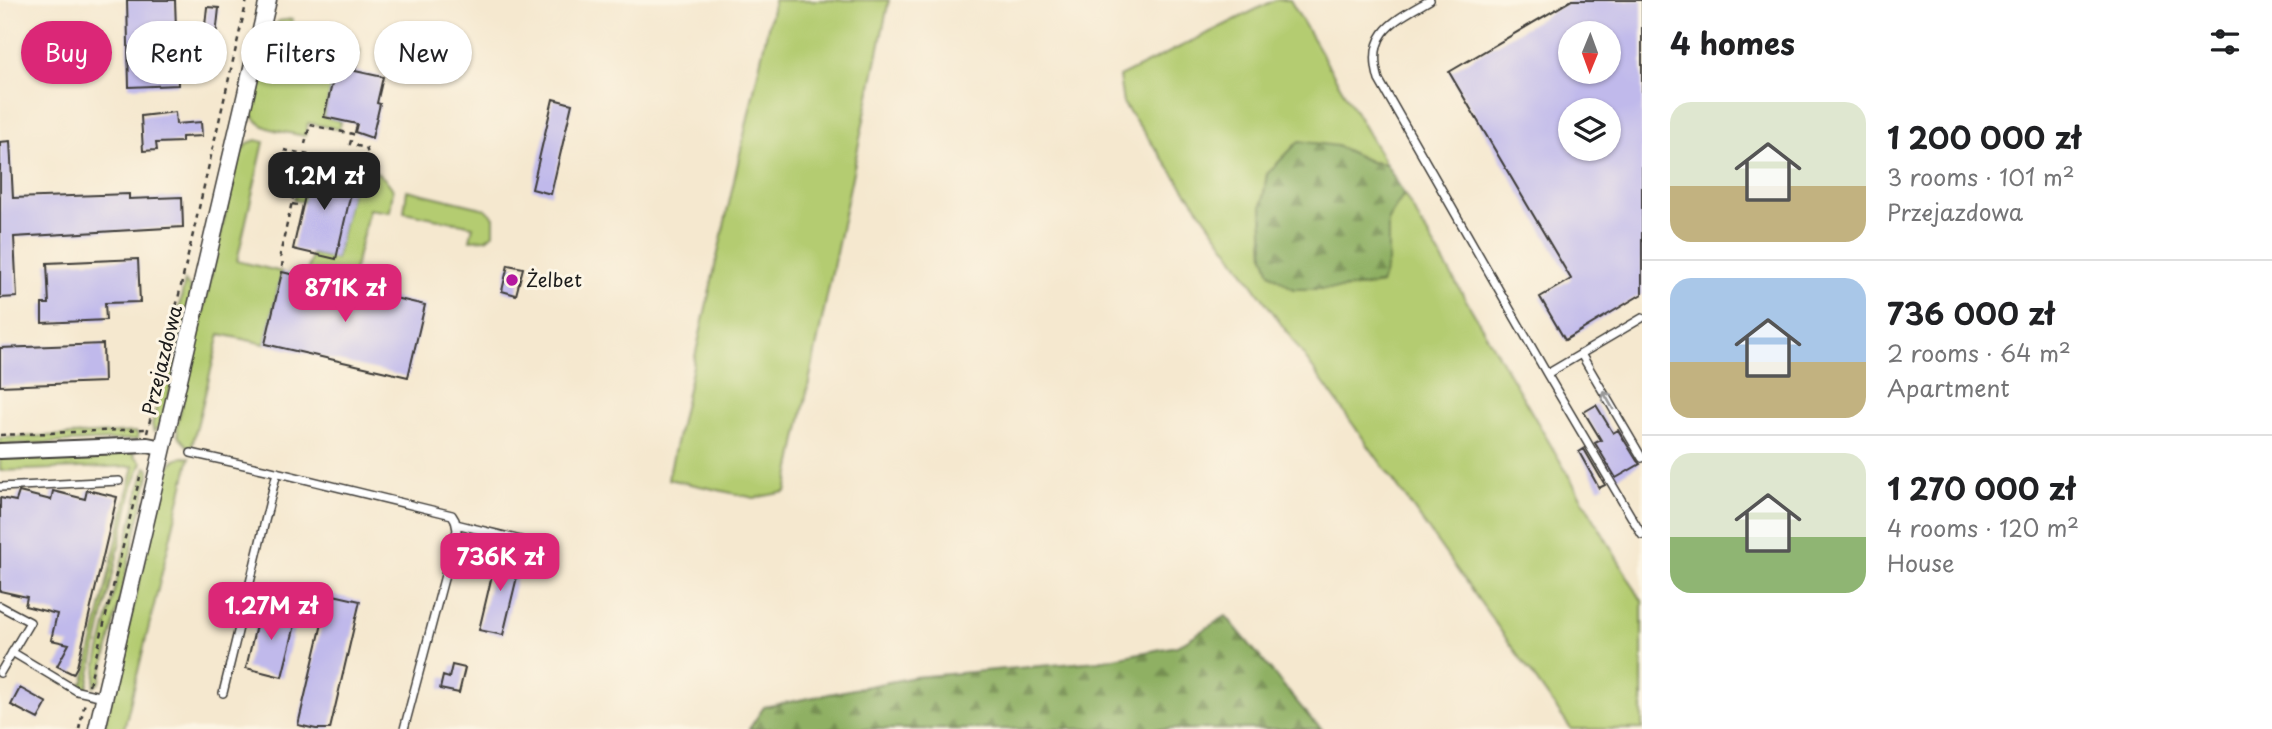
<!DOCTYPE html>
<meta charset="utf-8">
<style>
body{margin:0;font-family:"Playpen Sans",sans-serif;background:#f6f6f6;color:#202124;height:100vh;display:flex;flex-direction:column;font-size:26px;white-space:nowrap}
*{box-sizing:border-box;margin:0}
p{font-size:23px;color:#757577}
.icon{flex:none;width:38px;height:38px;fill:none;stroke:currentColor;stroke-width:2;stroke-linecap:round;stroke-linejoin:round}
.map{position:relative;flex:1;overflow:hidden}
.drawer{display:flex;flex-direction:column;background:#fff;width:630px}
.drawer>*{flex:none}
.guide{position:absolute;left:21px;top:21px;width:665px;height:63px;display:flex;gap:14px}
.needle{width:46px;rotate:181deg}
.controls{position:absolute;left:1558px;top:21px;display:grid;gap:14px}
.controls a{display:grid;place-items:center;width:63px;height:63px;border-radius:50%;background:#fff;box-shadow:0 2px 5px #0004;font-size:35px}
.price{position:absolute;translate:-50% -60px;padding:0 16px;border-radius:14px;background:#db2777;color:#fff;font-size:23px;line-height:46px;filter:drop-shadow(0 2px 4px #0008)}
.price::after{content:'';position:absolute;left:50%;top:42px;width:21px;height:16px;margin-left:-10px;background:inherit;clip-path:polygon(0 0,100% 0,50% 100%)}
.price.current{background:#222;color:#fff}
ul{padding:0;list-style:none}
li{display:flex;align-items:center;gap:21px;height:175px;padding:0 28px}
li+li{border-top:2px solid #e0e0e0}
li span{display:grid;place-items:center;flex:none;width:196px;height:140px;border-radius:21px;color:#555}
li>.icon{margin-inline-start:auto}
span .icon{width:84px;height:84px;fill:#fffc;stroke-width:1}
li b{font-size:30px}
h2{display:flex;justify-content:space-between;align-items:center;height:84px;padding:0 28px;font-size:30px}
.chip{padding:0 24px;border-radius:32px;background:#fff;box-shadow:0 2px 5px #0004;font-size:24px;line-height:63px}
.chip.current{background:#db2777;color:#fff}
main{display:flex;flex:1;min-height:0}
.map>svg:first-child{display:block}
</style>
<main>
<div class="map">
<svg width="1642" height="729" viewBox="0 0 1642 729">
<defs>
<pattern id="forest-firs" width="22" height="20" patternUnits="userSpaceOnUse" patternTransform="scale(1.75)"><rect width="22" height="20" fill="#8fb063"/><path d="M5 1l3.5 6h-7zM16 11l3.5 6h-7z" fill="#748e51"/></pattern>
</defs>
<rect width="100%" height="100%" fill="#fcf5e5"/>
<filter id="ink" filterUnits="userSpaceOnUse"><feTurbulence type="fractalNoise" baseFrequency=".0143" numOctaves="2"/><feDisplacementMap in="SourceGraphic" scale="14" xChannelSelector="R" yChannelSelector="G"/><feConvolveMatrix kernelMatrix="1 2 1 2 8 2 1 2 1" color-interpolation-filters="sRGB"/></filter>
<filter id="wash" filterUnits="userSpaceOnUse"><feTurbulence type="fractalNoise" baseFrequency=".00686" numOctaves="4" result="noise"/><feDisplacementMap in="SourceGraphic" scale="28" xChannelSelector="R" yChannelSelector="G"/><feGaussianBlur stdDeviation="1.57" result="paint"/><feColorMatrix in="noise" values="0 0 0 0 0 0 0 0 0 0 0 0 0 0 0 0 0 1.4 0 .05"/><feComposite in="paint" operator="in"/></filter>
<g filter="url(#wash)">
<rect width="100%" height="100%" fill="#f5e8cf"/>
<!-- green -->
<path fill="#b4cc71" stroke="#687446" stroke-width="2" d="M774,0h115l-103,492 -32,6 -86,-19z
M1275,0h15l96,164 -15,-2 -34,-16 -70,28 -5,31 2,50 29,34h46l42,-5 7,-23v-42l16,-25 238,407v128h-71l-448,-626 -4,-26z
M293,19l-3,13 70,18 -2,8 -13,-3 -6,26 -6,-1 -9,37 17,4 -2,8 -31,-6 -3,13c-21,-5 -51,-4 -55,-29l17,-73 12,-13z
M256,140l8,2 -27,119 45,11 -17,72 -45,-10 -29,116 -13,-14 -1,-10 62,-272 9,-11z
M310,157l16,3 -1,8 -21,34 -10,-2 9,-38z
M345,164l13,3 1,-3c14,6 27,12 34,26l-3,22 -21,-3 -16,66 20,7 5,12 -72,-17 6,-23 24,5 19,-83 -12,-3z
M407,190l79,19 8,8v16l-8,6 -16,1 3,-14 -69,-14z
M185,281l5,7 1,9 -28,124 -9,11 -2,-7z
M137,432l1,7 -138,6v-7z
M129,452l6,1 -1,3 8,6 -9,24 -46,202 -9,-2 6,-5 50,-215 -134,5v-15z
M183,457h7l-66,272h-20l60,-252 9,-16z
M146,467l3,2v6l-49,207 -6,5 4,-28 42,-173z"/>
<!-- forest -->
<path fill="url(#forest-firs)" stroke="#566640" stroke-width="2" d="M1299,141l38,5 34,16 15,2 18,30 -16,25v42l-7,23 -41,5h-47l-23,-16 -6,-18 -2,-50 5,-31z
M1226,616l85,103 11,10h-573l15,-22 150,-30 184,-16 79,-15z"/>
<g id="blocks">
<!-- building -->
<path fill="#c0b9eb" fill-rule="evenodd" d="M127,0h48l3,85 -49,2z
M1572,0h70v294l-77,46 -25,-43 31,-18 -122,-207zM1570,33h38v39h-38zM1570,110h38v39h-38z
M207,7l12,1 -3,28 -12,-1z
M345,55l13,3 -3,13 28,6 -6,26 3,1 -8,34 -17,-6 2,-8 -33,-7 9,-37 6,1z
M553,99l19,5 -21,90 -19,-5z
M175,112l1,12 25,-2 1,14 -20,1v5l-26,1 1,7 -14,1 -2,-35z
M10,141l3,57 116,-4v5l53,-2 1,30 -169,10 3,60 -17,1v-156z
M312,165l43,10 -19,84 -43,-10z
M138,259l2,43 -35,1 1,17 -64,3v-19h7l-2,-41z
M508,265l15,3 -7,27 -14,-4z
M282,272l143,33 -17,72 -143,-33z
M103,344l1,38 -104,4v-38z
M1596,405l17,28 5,-3 19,31 3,3 -24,14 -21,-35 6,-3 -17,-28z
M1584,449l21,36 -6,3 -20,-36z
M87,490l30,7 -40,170 -4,7 -16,-8 12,-22 -18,-4 6,-26 -32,-8 2,-9 -27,-6v-93l16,3 3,-9 32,8 2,-9 32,8z
M498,550l24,6 -19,79 -24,-5z
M329,594l31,7 -30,128h-14l-18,-4z
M260,608l37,9 -15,60 -36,-9z
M452,665l13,3 -6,25 -19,-4 3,-13 6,2z
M20,688l27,15 -9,16 -27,-14z"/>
</g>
</g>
<g filter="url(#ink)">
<use href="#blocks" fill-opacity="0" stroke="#3d3b37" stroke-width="2"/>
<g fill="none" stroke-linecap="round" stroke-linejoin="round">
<!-- service casing -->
<g stroke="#3d3b37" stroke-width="10">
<path id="service" d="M1430,0c-36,21 -65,32 -51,80l168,294 95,161
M1581,354l61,104
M1547,374l95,-56
M191,453l76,17 185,45 3,5 2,10 -53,199
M0,487l119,-6
M456,524l65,16
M0,606l30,16 -30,51
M12,652l65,39 27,6
M223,693l54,-221"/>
</g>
<!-- minor casing -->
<g stroke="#3d3b37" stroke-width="18">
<path id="minor" d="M0,451l147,-6 16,3"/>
</g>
<!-- tertiary casing -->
<g stroke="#3d3b37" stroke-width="19">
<path id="tertiary" d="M97,729l171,-729"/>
</g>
<!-- path -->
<path stroke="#3d3b37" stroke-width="2.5" stroke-dasharray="5 5" stroke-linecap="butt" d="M305,144l5,-19 43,9 -3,10 16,4 4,11
M284,150l73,15 7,-7
M328,169l3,-10
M340,172l3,-10
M292,204l11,2
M282,267l1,-8 -3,-4 23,-102
M147,433l100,-433
M0,435l147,-6
M89,685l51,-208
M79,729l6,-27"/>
<!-- service -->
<use href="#service" stroke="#fff" stroke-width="7"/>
<!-- minor -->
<use href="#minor" stroke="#fff" stroke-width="14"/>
<!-- tertiary -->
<use href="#tertiary" stroke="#fff" stroke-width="16"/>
</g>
<!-- one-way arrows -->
<defs><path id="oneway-shaft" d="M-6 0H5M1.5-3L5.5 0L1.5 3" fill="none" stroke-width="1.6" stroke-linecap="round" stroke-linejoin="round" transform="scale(1.75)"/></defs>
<use stroke="#999" href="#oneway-shaft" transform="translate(1608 400) rotate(-120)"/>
</g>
<!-- markers -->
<circle fill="#b5179e" stroke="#fcf5e5" stroke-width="2.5" cx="512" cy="280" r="7"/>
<g text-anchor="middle" stroke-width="6" stroke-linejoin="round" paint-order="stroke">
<!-- poi labels -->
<g font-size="19" fill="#1c1c1c" stroke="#fcf5e5" text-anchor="start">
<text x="526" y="287">Żelbet</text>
</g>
<!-- street labels -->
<g font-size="19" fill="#1c1c1c" stroke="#fcf5e5">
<text transform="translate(162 360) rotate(-76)" y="7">Przejazdowa</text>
</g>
</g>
</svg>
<div class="controls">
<a><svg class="needle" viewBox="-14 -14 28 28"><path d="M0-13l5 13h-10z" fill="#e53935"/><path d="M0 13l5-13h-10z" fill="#757577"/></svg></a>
<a><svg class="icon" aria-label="layers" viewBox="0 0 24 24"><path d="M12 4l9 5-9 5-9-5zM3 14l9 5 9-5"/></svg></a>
</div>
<b class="price current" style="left:324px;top:212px">1.2M zł</b>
<b class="price" style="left:345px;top:324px">871K zł</b>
<b class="price" style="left:500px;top:593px">736K zł</b>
<b class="price" style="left:271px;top:642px">1.27M zł</b>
<div class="guide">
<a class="chip current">Buy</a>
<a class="chip">Rent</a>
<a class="chip">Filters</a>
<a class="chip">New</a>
</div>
</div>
<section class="drawer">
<h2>4 homes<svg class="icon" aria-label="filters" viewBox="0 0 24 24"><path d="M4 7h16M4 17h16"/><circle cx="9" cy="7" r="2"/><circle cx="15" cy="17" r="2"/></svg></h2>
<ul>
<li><span style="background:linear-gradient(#dfe7d0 60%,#c2b280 0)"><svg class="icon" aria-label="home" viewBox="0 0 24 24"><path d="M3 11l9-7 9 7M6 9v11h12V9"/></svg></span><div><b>1 200 000 zł</b><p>3 rooms · 101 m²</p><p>Przejazdowa</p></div></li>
<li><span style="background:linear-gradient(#a9c7e8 60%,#c2b280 0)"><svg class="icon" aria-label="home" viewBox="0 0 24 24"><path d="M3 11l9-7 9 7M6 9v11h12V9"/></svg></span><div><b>736 000 zł</b><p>2 rooms · 64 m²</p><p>Apartment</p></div></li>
<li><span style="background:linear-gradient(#dfe7d0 60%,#8fb573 0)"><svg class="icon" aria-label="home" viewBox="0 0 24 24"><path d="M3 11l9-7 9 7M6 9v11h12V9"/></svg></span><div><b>1 270 000 zł</b><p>4 rooms · 120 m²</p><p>House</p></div></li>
</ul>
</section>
</main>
